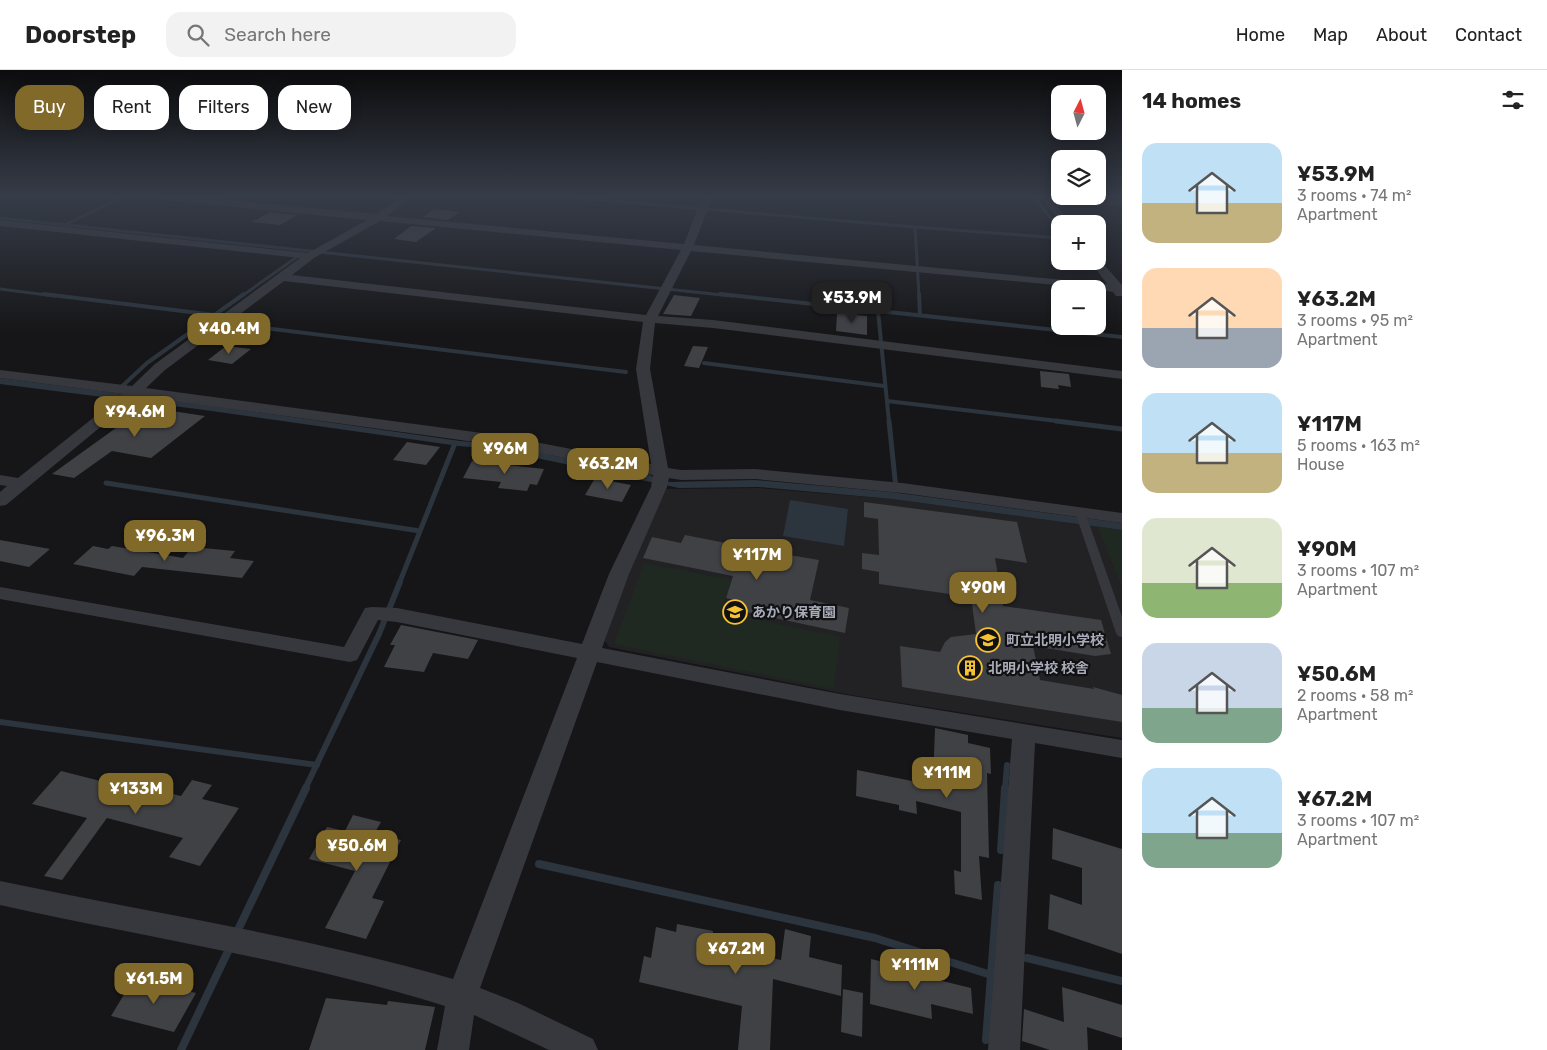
<!DOCTYPE html>
<meta charset="utf-8">
<style>
body{margin:0;font-family:Rubik,"Noto Sans JP",sans-serif;background:#f2f2f2;color:#222;height:100vh;display:flex;flex-direction:column;font-size:19px;white-space:nowrap}
*{box-sizing:border-box;margin:0}
p{font-size:16px;color:#767676}
.icon{flex:none;width:28px;height:28px;fill:none;stroke:currentColor;stroke-width:2;stroke-linecap:round;stroke-linejoin:round}
.map{position:relative;flex:1;overflow:hidden}
.sheet{display:flex;flex-direction:column;background:#fff;width:425px}
.sheet>*{flex:none}
.hud{position:absolute;left:15px;top:15px;width:475px;height:45px;display:flex;gap:10px}
.needle{width:32px;rotate:6deg}
.buttons{position:absolute;left:1051px;top:15px;display:grid;gap:10px}
.buttons a{display:grid;place-items:center;width:55px;height:55px;border-radius:10px;background:#fff;box-shadow:0 2px 12px #0003;font-size:25px}
.price{position:absolute;translate:-50% -42px;padding:0 11px;border-radius:10px;background:#816a29;color:#fff;font-size:16px;line-height:32px;filter:drop-shadow(0 1px 2px #0008)}
.price::after{content:'';position:absolute;left:50%;top:30px;width:15px;height:11px;margin-left:-8px;background:inherit;clip-path:polygon(0 0,100% 0,50% 100%)}
.price.current{background:#222;color:#fff}
ul{padding:0;list-style:none}
li{display:flex;align-items:center;gap:15px;height:125px;padding:0 20px}
li span{display:grid;place-items:center;flex:none;width:140px;height:100px;border-radius:15px;color:#555}
li>.icon{margin-inline-start:auto}
span .icon{width:60px;height:60px;fill:#fffc;stroke-width:1}
li b{font-size:21px}
h2{display:flex;justify-content:space-between;align-items:center;height:60px;padding:0 20px;font-size:21px}
.tag{padding:0 18px;border-radius:15px;background:#fff;box-shadow:0 2px 12px #0003;font-size:18px;line-height:45px}
.tag.current{background:#816a29;color:#fff}
header{display:flex;align-items:center;gap:30px;box-sizing:border-box;height:70px;padding:0 25px;background:#fff;border-bottom:1px solid #e0e0e0}
header strong{font-size:24px}
nav{display:flex;gap:28px;margin-inline-start:auto;font-size:18px}
.search{width:350px;height:45px;background:#f2f2f2;display:flex;align-items:center;gap:12px;box-sizing:border-box;padding:0 18px;border-radius:15px;color:#767676;font-size:19px}
main{display:flex;flex:1;min-height:0}
.map>svg:first-child{display:block}
</style>
<header>
<strong>Doorstep</strong>
<div class="search"><svg class="icon" aria-label="search" viewBox="0 0 24 24"><circle cx="10" cy="10" r="6"/><path d="M15 15l6 6"/></svg>Search here</div>
<nav><a>Home</a><a>Map</a><a>About</a><a>Contact</a></nav>
</header>
<main>
<div class="map">
<svg width="1122" height="980" viewBox="0 0 1122 980">
<rect width="100%" height="100%" fill="#161618"/>
<!-- built -->
<path fill="#222225" d="M760,418l132,11 230,31v208l-271,-43 -242,-48 -4,-6 21,-65 40,-87z"/>
<!-- green -->
<path fill="#202822" d="M1098,457l24,3v58z
M644,493l87,17 -10,32 119,25 -6,52 -220,-45z"/>
<!-- water -->
<path fill="#2c343d" d="M0,308l202,26 258,37 35,3 155,31 4,3 14,4 87,-2 136,12 231,31v7l-230,-31 -134,-12 -79,1 -185,-39 -35,-3 -262,-37 -197,-25z
M790,430l58,9 -4,37 -61,-10z"/>
<g fill="none" stroke-linecap="round" stroke-linejoin="round">
<!-- stream-far4 -->
<path stroke="#2c343d" stroke-width="3" d="M541,125l374,32
M1033,125l27,36
M0,148l732,78
M67,154l59,-29
M0,219l55,7
M242,226l59,-42
M919,226l-4,-69 145,11"/>
<!-- stream-far3 -->
<path stroke="#2c343d" stroke-width="4" d="M44,224l171,21
M720,224l402,43
M919,224l1,21
M878,241l11,111
M206,251l420,51
M704,293l180,23
M118,320l29,-27 97,-69
M887,331l179,21"/>
<!-- stream-far2 -->
<path stroke="#2c343d" stroke-width="5" d="M889,351l7,68
M1056,351l66,8
M106,413l314,48
M399,514l56,-141"/>
<!-- stream-far1 -->
<path stroke="#2c343d" stroke-width="6" d="M0,652l317,43
M305,719l74,-155 21,-52
M1005,719l2,-24"/>
<!-- stream -->
<path stroke="#2c343d" stroke-width="8" d="M1001,780l4,-62
M539,794l336,74 116,37
M236,864l70,-146
M1027,888l95,23
M986,970l12,-155
M181,980l50,-105"/>
</g>
<!-- building -->
<path fill="#404145" d="M434,139l26,3 -12,8 -25,-3z
M270,142l27,3 -17,10 -28,-3z
M411,156l25,2 -20,14 -22,-3z
M674,225l26,3 -9,18 -28,-2z
M837,243l30,3v19l-31,-4z
M226,276l25,3 -19,15 -24,-4z
M693,276l15,1 -9,21 -15,-2z
M1040,301l29,3 2,13 -13,-2 1,4 -18,-2z
M145,337l60,9 -54,42 -39,-7 -38,27 -22,-4z
M407,372l33,5 -14,18 -33,-5z
M472,391l72,8 -7,16 -7,-1 -3,7 -29,-3 3,-6 -38,-4z
M595,408l36,7 -9,17 -37,-7z
M864,432l153,20 10,41 -32,-5 8,48 98,14 10,34 -16,2 -62,-10 7,34 54,9 -1,-2 29,8v27l-220,-35 -2,-41 40,6 5,-10 6,-5 25,-3 -5,-37 -92,-13v-12l-17,-3v-16l17,2 -1,-36 -14,-2z
M685,465l51,10 -2,8 53,10 2,-8 30,5 -9,40 39,8 -4,25 -113,-24 3,-9 -9,-2 7,-22 -90,-18 9,-21 29,6z
M0,470l50,9 -21,18 -29,-6z
M93,476l15,3 4,-3 71,12 9,-11 43,4 -5,7 24,3 -12,17 -100,-11 -8,9 -61,-12z
M401,555l77,15 -10,19 -35,-6 -9,19 -40,-5 11,-22h-5z
M935,658l33,7v8l22,5 1,26 -4,-1 2,85 -10,-2 3,44 -27,-6 -1,-24 7,2v-60l-45,-11 1,13 -18,-4v-5l-43,-9 1,-26 65,13v-3l11,3z
M61,701l75,19 3,-4 42,10 11,-16 20,5 -10,14 37,9 -39,58 -31,-9 14,-19 -76,-20 -45,62 -18,-4 43,-58 -55,-14z
M353,745l28,7 -7,12 27,6 -29,58 12,3 -18,38 -41,-11 30,-57 -46,-12 18,-32 18,4z
M1053,758l69,21v105l-74,-25 2,-35 32,11v-37l-30,-9z
M677,854l36,7 -2,14 70,15 4,-31 26,7 -2,21 33,8 -1,31 -68,-17 -3,71h-32l4,-44 -103,-24 5,-26 7,2 5,-31 20,5z
M871,889l59,14v5l41,10 2,26 -42,-10 1,15 -62,-15z
M134,908l62,15 -22,39 -63,-16z
M1062,917l60,18v33l-35,-11 1,23h-38l-28,-9 2,-32 40,13z
M843,919l20,4 -1,44 -21,-5z
M326,928l61,7 1,-4 47,6 -10,43h-116z"/>
<g fill="none" stroke-linecap="round" stroke-linejoin="round">
<!-- lane -->
<path fill="#37383d" fill-rule="evenodd" d="M1080,439l5,3 37,105v20l-4,-1 -2,-3 -41,-121z"/>
<!-- street -->
<path fill="#37383d" fill-rule="evenodd" d="M138,125h38l200,19 27,-19h11l-27,21 297,28 19,-49h10l-19,50 413,39 -17,-23h8l1,-2 23,26v11h-6l-3,-4 -15,-3 -407,-38 -33,65 55,4 409,51v8l-409,-51 -58,-5 -5,46 18,99 13,2 74,-1 147,14 220,30v10l-220,-30 -147,-14 -74,1 -12,-2 -2,9 -38,87 -27,74 238,46 282,46v18l-87,-15 -15,307h-32l24,-311 -172,-29 -243,-48 -117,326 38,15 75,36 5,11h-49l-75,-35 -5,35h-32l8,-44c-145,-45 -296,-68 -445,-101v-24c151,32 305,55 453,98l124,-321 -180,-36 -19,-2 -21,40 -7,2 -350,-63v-12l344,60 21,-39 7,-1 25,1 185,36 27,-70 42,-87 2,-12 -156,-30 -359,-49 -132,109 -6,1v-14l7,-6 -7,-1v-10l18,3 105,-84 -123,-16v-8l132,16 23,-22 145,-106 -300,-32v-6l308,33 59,-33 -225,-22zM380,151l301,29 -35,65 -354,-40 22,-17zM284,211l359,41 -7,47 15,95 -154,-29 -351,-47 19,-18z
M1004,125h51l67,5v6l-69,-5 18,23h-10l-18,-24 -35,-2z"/>
</g>
<!-- sky -->
<linearGradient id="sky" x2="0" y2="1"><stop stop-color="#0c0c0d"/><stop offset="0.48" stop-color="#363c48"/><stop offset="1" stop-color="#363c48" stop-opacity="0"/></linearGradient>
<rect width="1122" height="263" fill="url(#sky)"/>
<!-- icons -->
<defs>
<g id="school-ring" transform="scale(1.25)"><circle r="9.5" fill="#111113" stroke="#f5c231" stroke-width="1.5"/><path d="M0-5L7-2L0 1L-7-2ZM-4 1L0 2.5L4 1V4Q0 6-4 4Z" fill="#f5c231"/></g>
<g id="building-ring" transform="scale(1.25)"><circle r="9.5" fill="#111113" stroke="#f5c231" stroke-width="1.5"/><path d="M-4-6H4V6H1V3H-1V6H-4ZM-2.5-4.3h1.7v1.8h-1.7ZM.8-4.3h1.7v1.8H.8ZM-2.5-1h1.7V.8h-1.7ZM.8-1h1.7V.8H.8Z" fill="#f5c231"/></g>
</defs>
<g fill-rule="evenodd">
<use href="#school-ring" x="735" y="542"/>
<use href="#school-ring" x="988" y="570"/>
<use href="#building-ring" x="970" y="598"/>
</g>
<g text-anchor="middle" stroke-width="4.5" stroke-linejoin="round" paint-order="stroke">
<!-- poi labels -->
<g font-size="14" font-weight="bold" fill="#a8acb9" stroke="#111113" text-anchor="start">
<text x="752" y="547">あかり保育園</text>
<text x="1006" y="575">町立北明小学校</text>
<text x="988" y="603">北明小学校 校舎</text>
</g>
</g>
</svg>
<div class="buttons">
<a><svg class="needle" viewBox="-14 -14 28 28"><path d="M0-13l5 13h-10z" fill="#e53935"/><path d="M0 13l5-13h-10z" fill="#767676"/></svg></a>
<a><svg class="icon" aria-label="layers" viewBox="0 0 24 24"><path d="M12 4l9 5-9 5-9-5zM3 14l9 5 9-5"/></svg></a>
<a>+</a>
<a>−</a>
</div>
<b class="price current" style="left:852px;top:254px">¥53.9M</b>
<b class="price" style="left:229px;top:285px">¥40.4M</b>
<b class="price" style="left:135px;top:368px">¥94.6M</b>
<b class="price" style="left:505px;top:405px">¥96M</b>
<b class="price" style="left:608px;top:420px">¥63.2M</b>
<b class="price" style="left:165px;top:492px">¥96.3M</b>
<b class="price" style="left:757px;top:511px">¥117M</b>
<b class="price" style="left:983px;top:544px">¥90M</b>
<b class="price" style="left:947px;top:729px">¥111M</b>
<b class="price" style="left:136px;top:745px">¥133M</b>
<b class="price" style="left:357px;top:802px">¥50.6M</b>
<b class="price" style="left:736px;top:905px">¥67.2M</b>
<b class="price" style="left:915px;top:921px">¥111M</b>
<b class="price" style="left:154px;top:935px">¥61.5M</b>
<div class="hud">
<a class="tag current">Buy</a>
<a class="tag">Rent</a>
<a class="tag">Filters</a>
<a class="tag">New</a>
</div>
</div>
<section class="sheet">
<h2>14 homes<svg class="icon" aria-label="filters" viewBox="0 0 24 24"><path d="M4 7h16M4 17h16"/><circle cx="9" cy="7" r="2"/><circle cx="15" cy="17" r="2"/></svg></h2>
<ul>
<li><span style="background:linear-gradient(#bfe0f5 60%,#c2b280 0)"><svg class="icon" aria-label="home" viewBox="0 0 24 24"><path d="M3 11l9-7 9 7M6 9v11h12V9"/></svg></span><div><b>¥53.9M</b><p>3 rooms · 74 m²</p><p>Apartment</p></div></li>
<li><span style="background:linear-gradient(#ffd9b3 60%,#9aa5b1 0)"><svg class="icon" aria-label="home" viewBox="0 0 24 24"><path d="M3 11l9-7 9 7M6 9v11h12V9"/></svg></span><div><b>¥63.2M</b><p>3 rooms · 95 m²</p><p>Apartment</p></div></li>
<li><span style="background:linear-gradient(#bfe0f5 60%,#c2b280 0)"><svg class="icon" aria-label="home" viewBox="0 0 24 24"><path d="M3 11l9-7 9 7M6 9v11h12V9"/></svg></span><div><b>¥117M</b><p>5 rooms · 163 m²</p><p>House</p></div></li>
<li><span style="background:linear-gradient(#dfe7d0 65%,#8fb573 0)"><svg class="icon" aria-label="home" viewBox="0 0 24 24"><path d="M3 11l9-7 9 7M6 9v11h12V9"/></svg></span><div><b>¥90M</b><p>3 rooms · 107 m²</p><p>Apartment</p></div></li>
<li><span style="background:linear-gradient(#c9d6e8 65%,#7fa58c 0)"><svg class="icon" aria-label="home" viewBox="0 0 24 24"><path d="M3 11l9-7 9 7M6 9v11h12V9"/></svg></span><div><b>¥50.6M</b><p>2 rooms · 58 m²</p><p>Apartment</p></div></li>
<li><span style="background:linear-gradient(#bfe0f5 65%,#7fa58c 0)"><svg class="icon" aria-label="home" viewBox="0 0 24 24"><path d="M3 11l9-7 9 7M6 9v11h12V9"/></svg></span><div><b>¥67.2M</b><p>3 rooms · 107 m²</p><p>Apartment</p></div></li>
</ul>
</section>
</main>
